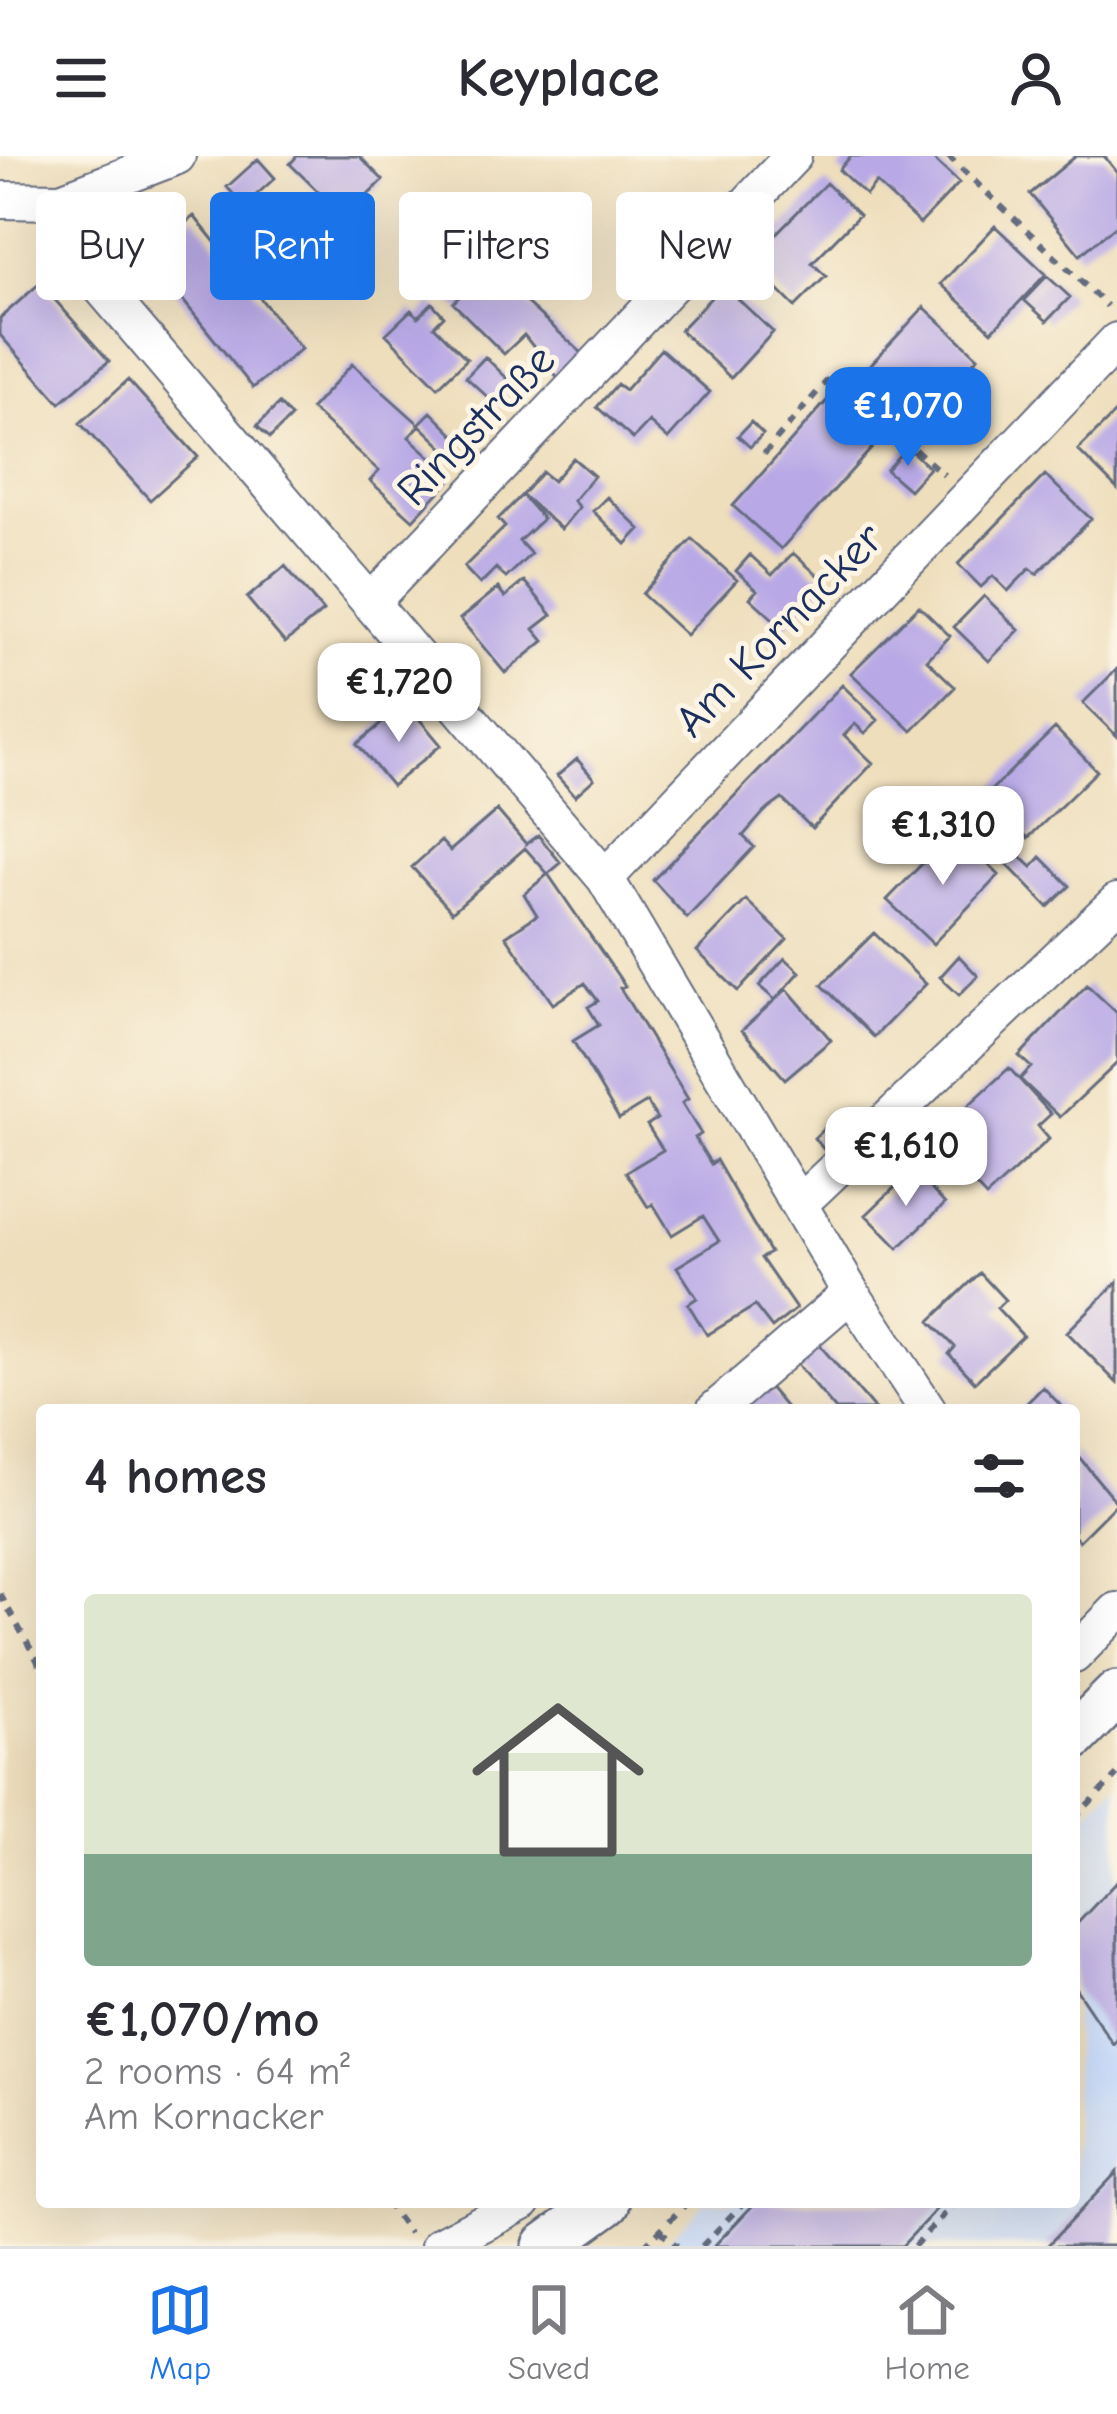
<!DOCTYPE html>
<meta charset="utf-8">
<style>
body{margin:0;font-family:"Comic Neue",sans-serif;background:#f2f2f3;color:#2b2b33;height:100vh;display:flex;flex-direction:column;font-size:45px;white-space:nowrap}
*{box-sizing:border-box;margin:0}
p{font-size:39px;color:#7c7c81}
.icon{flex:none;width:66px;height:66px;fill:none;stroke:currentColor;stroke-width:2;stroke-linecap:round;stroke-linejoin:round}
.map{position:relative;flex:1;overflow:hidden}
.sheet{position:absolute;left:36px;top:1248px;width:1044px;height:804px;display:flex;flex-direction:column;background:#fff;border-radius:12px;box-shadow:0 12px 48px #0002}
.sheet>*{flex:none}
.guide{position:absolute;left:36px;top:36px;width:1047px;height:108px;display:flex;gap:24px}
.price{position:absolute;translate:-50% -102px;padding:0 27px;border-radius:24px;background:#fff;color:#222;font-size:39px;line-height:78px;filter:drop-shadow(0 3px 6px #0008)}
.price::after{content:'';position:absolute;left:50%;top:72px;width:36px;height:27px;margin-left:-18px;background:inherit;clip-path:polygon(0 0,100% 0,50% 100%)}
.price.active{background:#1a73e8;color:#fff}
ul{padding:0;list-style:none}
li{display:grid;align-content:center;gap:24px;height:636px;padding:0 48px}
li span{display:grid;place-items:center;height:372px;border-radius:12px;color:#555}
li>.icon{margin-inline-start:auto}
span .icon{width:216px;height:216px;fill:#fffc;stroke-width:1}
li b{font-size:51px}
h2{display:flex;justify-content:space-between;align-items:center;height:144px;padding:0 48px;font-size:51px}
.tag{padding:0 42px;border-radius:12px;background:#fff;box-shadow:0 12px 48px #0002;font-size:42px;line-height:108px}
.tag.active{background:#1a73e8;color:#fff}
header{display:flex;justify-content:space-between;align-items:center;height:156px;padding:0 48px;background:#fff;font-size:54px;font-weight:700}
.menu{display:flex;justify-content:space-around;align-items:center;height:168px;border-top:3px solid #e1e1e2;background:#fff;font-size:33px;color:#7c7c81}
.menu a{display:grid;justify-items:center;gap:6px}
.menu .active{color:#1a73e8}
.map>svg:first-child{display:block}
</style>
<header><svg class="icon" aria-label="menu" viewBox="0 0 24 24"><path d="M4 6h16M4 12h16M4 18h16"/></svg>Keyplace<svg class="icon" aria-label="person" viewBox="0 0 24 24"><circle cx="12" cy="8" r="4"/><path d="M4 21q1-7 8-7t8 7"/></svg></header>
<div class="map">
<svg width="1117" height="2090" viewBox="0 0 1117 2090">
<rect width="100%" height="100%" fill="#fcf5e5"/>
<filter id="ink" filterUnits="userSpaceOnUse"><feTurbulence type="fractalNoise" baseFrequency=".00833" numOctaves="2"/><feDisplacementMap in="SourceGraphic" scale="24" xChannelSelector="R" yChannelSelector="G"/><feConvolveMatrix kernelMatrix="1 2 1 2 8 2 1 2 1" color-interpolation-filters="sRGB"/></filter>
<filter id="wash" filterUnits="userSpaceOnUse"><feTurbulence type="fractalNoise" baseFrequency=".004" numOctaves="4" result="noise"/><feDisplacementMap in="SourceGraphic" scale="48" xChannelSelector="R" yChannelSelector="G"/><feGaussianBlur stdDeviation="2.7" result="paint"/><feColorMatrix in="noise" values="0 0 0 0 0 0 0 0 0 0 0 0 0 0 0 0 0 1.4 0 .05"/><feComposite in="paint" operator="in"/></filter>
<g filter="url(#wash)">
<rect width="100%" height="100%" fill="#eedebc"/>
<!-- built -->
<path fill="#cadcf9" d="M1117,1627v463h-455l43,-44h369v-375z"/>
<g id="blocks">
<!-- building -->
<path fill="#b8a9e6" d="M297,0h62l24,24 -38,38 -55,-54z
M851,0h79l29,27 -39,41 -44,-41 -10,12 -27,-25z
M1076,0h28l13,16v53l-37,30 -50,-61z
M258,3l17,19 -31,28 -17,-19z
M826,27l33,32 -47,48 14,13 -31,31 -46,-46z
M514,46l30,31 -20,19 -30,-32z
M194,60l107,133 -48,39 -107,-134z
M995,70l51,48 -54,57 -51,-47z
M488,112l96,87 -25,24 -35,-44 -20,19 -51,-51z
M1047,120l23,21 -23,24 -23,-21z
M40,127l69,78 -49,42 -60,-68v-17z
M723,129l50,47 -42,46 -51,-48z
M432,147l12,13 -10,10 33,33 -29,28 -52,-53 25,-24 7,7z
M924,151l54,50 -63,68 -54,-50z
M661,193l49,43 -42,47 -19,-17 -16,17 -36,-32 20,-23 8,6z
M485,201l29,28 -19,19 -29,-27z
M352,208l68,61 -11,12 44,40 -40,43 -43,-39 9,-10 -68,-62z
M128,224l70,77 -48,43 -70,-77z
M963,230l24,22 -24,26 -24,-23z
M832,239l48,44 -99,110 -48,-43z
M279,248l12,13 -21,21 -13,-12z
M1117,255v78l-39,-39z
M431,256l29,29 -11,12 -30,-29z
M751,266l12,12 -13,13 -12,-11z
M907,291l22,21 -20,22 -23,-20z
M573,302l21,18 -21,25 6,6 -18,22 -39,-34 20,-23 11,9z
M1045,319l46,44 -54,55 -7,-6 -22,23 -15,-15 -12,11 -23,-23z
M522,339l21,24 -24,22 12,13 -25,24 -10,-10 -16,16 -16,-17 41,-40 -7,-8z
M607,341l33,32 -14,15 -33,-33z
M692,383l45,41 -51,55 -44,-41z
M793,397l32,29 -42,46 -33,-30 7,-8 -21,-19 14,-16 22,20z
M285,410l38,45 -38,32 -38,-45z
M524,425l28,34 -18,14 10,12 -39,32 -45,-54 38,-31 7,9z
M984,440l35,34 -30,31 -35,-34z
M919,450l31,30 -23,24 28,27 -43,44 -61,-58z
M1117,513v67l-34,-33z
M842,529l36,35 -13,13 -10,-9 -11,11 29,28 -61,65 -30,-29 -18,13 -21,24 11,11 -67,71 -34,-38z
M406,547l35,42 -49,41 -35,-42z
M1055,572l42,43 -69,67 -42,-43z
M577,603l17,20 -19,17 -18,-20z
M497,654l29,34 12,-9 23,28 -13,11 -23,-26 -73,64 -40,-45 29,-26 9,10z
M954,675l45,44 -66,69 -46,-44z
M1009,690l23,21 9,-10 29,29 -22,21 -49,-51z
M548,718l77,112 -5,2 68,111 -6,4 19,31 -6,4 16,26 5,-4 54,93 -9,5 35,51 -24,19 -17,-22 -48,29 -19,-31 9,-6 -20,-31 42,-26 -16,-25 -31,19 -19,-31 -5,3 -22,-35 37,-22 -16,-25 10,-6 -10,-17 -28,17 -46,-78 26,-16 -11,-18 10,-6 -13,-18 -32,21 -47,-68 31,-21 -13,-21z
M746,744l41,39 -49,52 -41,-40z
M874,777l52,51 -52,53 -52,-52z
M959,800l19,20 -19,19 -19,-18z
M785,802l15,14 -25,28 -16,-14z
M1087,829l30,28v50l-57,54 -40,-38 11,-12 -12,-11z
M787,833l44,51 -46,39 -43,-49z
M1009,912l42,46 -13,12 11,13 -63,58 -54,-58z
M832,965l14,16 -19,16 -13,-15z
M913,1014l32,34 -47,44 -32,-33z
M980,1117l25,27 -8,8 26,28 -48,46 -26,-28 6,-7 -25,-26z
M1117,1126v101l-50,-51z
M817,1186l58,68h-39l-42,-49z
M767,1229l21,25h-40l-4,-5z
M1043,1231l22,23h-45z
M1074,1295l43,52 -38,38 -5,-5z
M1117,1725v159l-4,4 -39,-58v-59z
M1117,2016v74h-70z
M756,2046h187l-41,44h-188z"/>
</g>
</g>
<g filter="url(#ink)">
<use href="#blocks" fill-opacity="0" stroke="#656c7f" stroke-width="3"/>
<g fill="none" stroke-linecap="round" stroke-linejoin="round">
<!-- minor casing -->
<g stroke="#656c7f" stroke-width="40">
<path id="minor" d="M0,44l61,1 116,-45
M61,45l18,60 526,617 246,415 77,117
M373,444l420,-444
M605,722l512,-537
M800,1047l317,-301
M715,1254l136,-117
M1074,1499l43,-44
M439,2090l84,-44"/>
</g>
<!-- major casing -->
<g stroke="#656c7f" stroke-width="50">
<path id="major" d="M1074,1581l43,-43
M546,2090l61,-44"/>
</g>
<!-- path -->
<path stroke="#656c7f" stroke-width="6" stroke-dasharray="9 9" stroke-linecap="butt" d="M948,0l159,150
M764,298l68,-79 112,100
M0,1438l42,75
M1074,1662l43,-43
M386,2046l23,31
M660,2074l17,16
M644,2090l44,-44
M702,2090l42,-44
M914,2090l42,-44"/>
<!-- minor -->
<use href="#minor" stroke="#fff" stroke-width="36"/>
<!-- major -->
<use href="#major" stroke="#fff" stroke-width="45"/>
</g>
</g>
<g text-anchor="middle" stroke-width="10" stroke-linejoin="round" paint-order="stroke">
<!-- street labels -->
<g font-size="45" fill="#1b2f5e" stroke="#fcf5e5">
<text transform="translate(475 268) rotate(-46)" y="16">Ringstraße</text>
<text transform="translate(778 473) rotate(-46)" y="16">Am Kornacker</text>
</g>
</g>
</svg>
<b class="price active" style="left:908px;top:313px">€1,070</b>
<b class="price" style="left:399px;top:589px">€1,720</b>
<b class="price" style="left:943px;top:732px">€1,310</b>
<b class="price" style="left:906px;top:1053px">€1,610</b>
<div class="guide">
<a class="tag">Buy</a>
<a class="tag active">Rent</a>
<a class="tag">Filters</a>
<a class="tag">New</a>
</div>
<section class="sheet">
<h2>4 homes<svg class="icon" aria-label="filters" viewBox="0 0 24 24"><path d="M4 7h16M4 17h16"/><circle cx="9" cy="7" r="2"/><circle cx="15" cy="17" r="2"/></svg></h2>
<ul>
<li><span style="background:linear-gradient(#dfe7d0 70%,#7fa58c 0)"><svg class="icon" aria-label="home" viewBox="0 0 24 24"><path d="M3 11l9-7 9 7M6 9v11h12V9"/></svg></span><div><b>€1,070/mo</b><p>2 rooms · 64 m²</p><p>Am Kornacker</p></div></li>
</ul>
</section>
</div>
<nav class="menu">
<a class="active"><svg class="icon" aria-label="map" viewBox="0 0 24 24"><path d="M3 6l6-2 6 2 6-2v14l-6 2-6-2-6 2zM9 4v14M15 6v14"/></svg>Map</a>
<a><svg class="icon" aria-label="saved" viewBox="0 0 24 24"><path d="M7 4h10v16l-5-4-5 4z"/></svg>Saved</a>
<a><svg class="icon" aria-label="home" viewBox="0 0 24 24"><path d="M3 11l9-7 9 7M6 9v11h12V9"/></svg>Home</a>
</nav>
